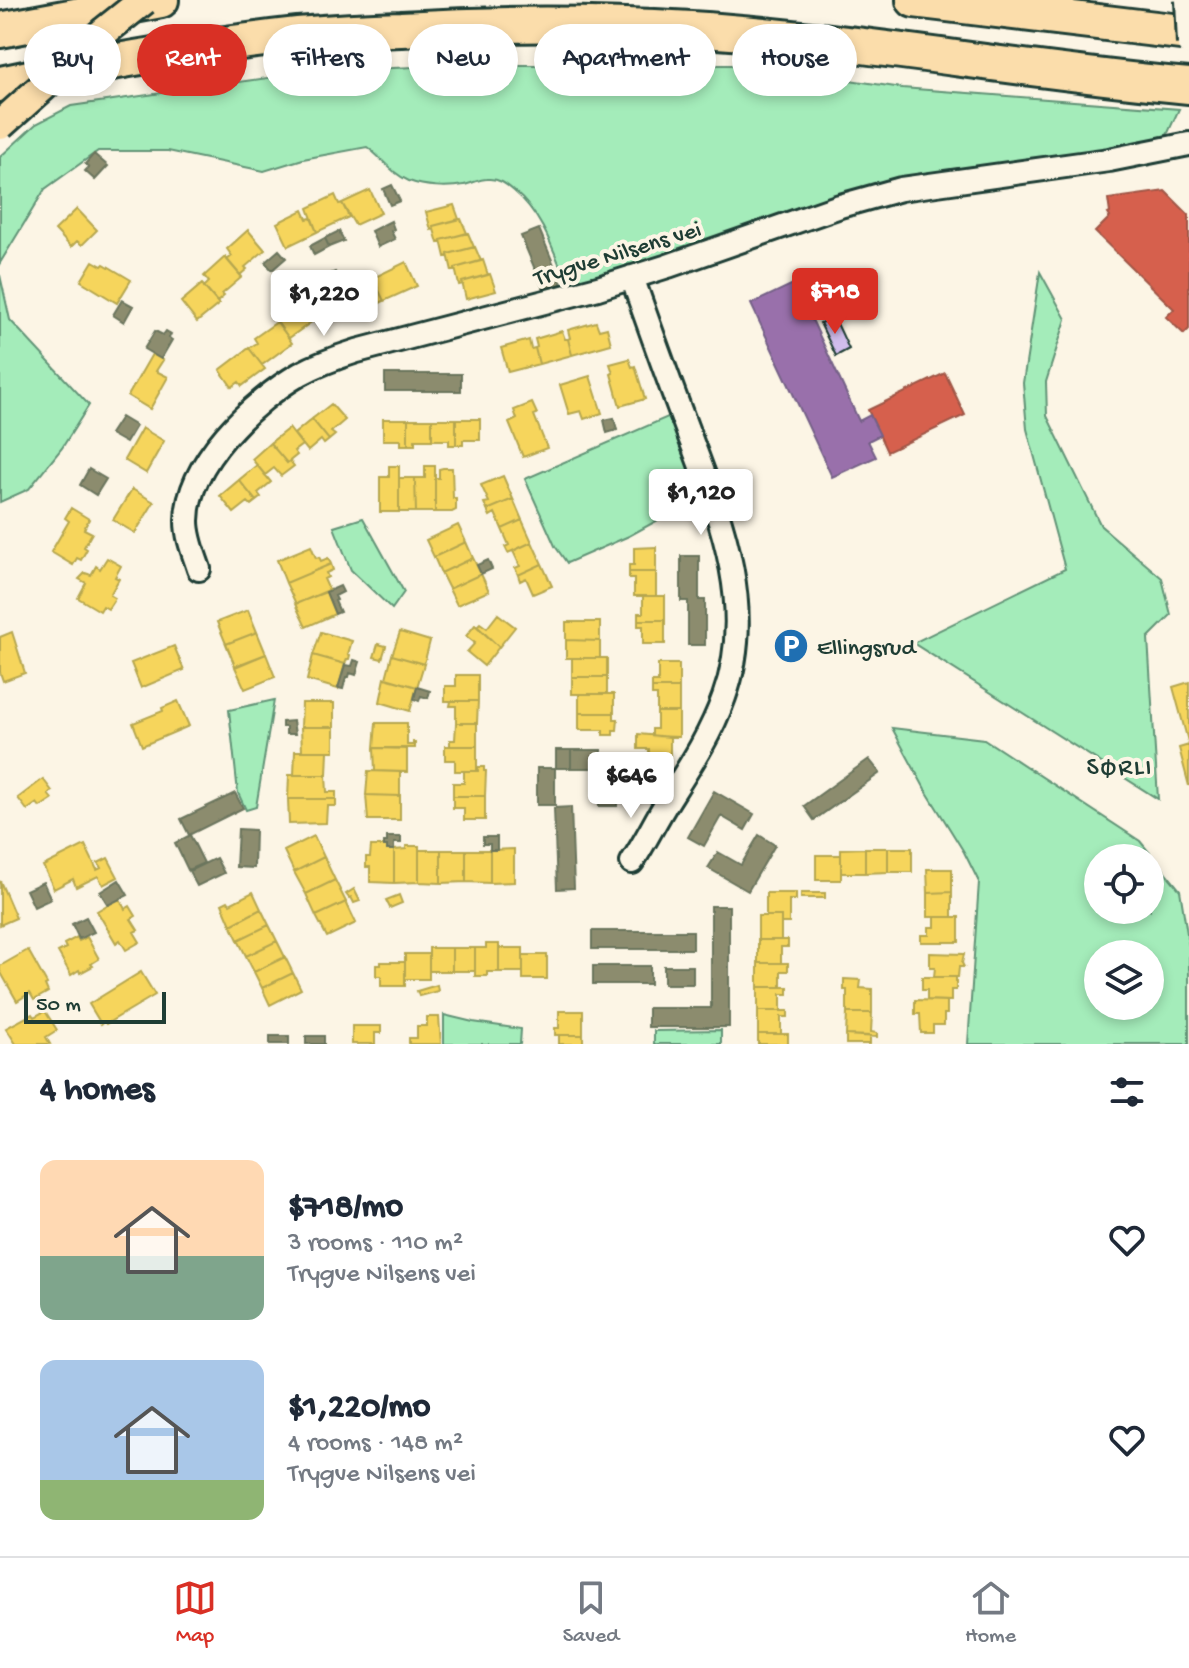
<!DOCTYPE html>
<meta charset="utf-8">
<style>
body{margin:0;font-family:"Gochi Hand",sans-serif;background:#f6f6f7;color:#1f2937;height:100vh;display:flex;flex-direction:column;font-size:30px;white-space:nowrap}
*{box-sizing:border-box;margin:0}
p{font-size:26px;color:#747a83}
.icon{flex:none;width:44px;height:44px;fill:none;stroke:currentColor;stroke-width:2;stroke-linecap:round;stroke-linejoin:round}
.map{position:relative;height:1044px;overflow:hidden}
.sheet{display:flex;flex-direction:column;background:#fff;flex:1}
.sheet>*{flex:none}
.hud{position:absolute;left:24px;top:24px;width:1142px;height:72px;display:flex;gap:16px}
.tools{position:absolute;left:1084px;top:844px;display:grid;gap:16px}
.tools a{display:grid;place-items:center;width:80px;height:80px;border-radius:50%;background:#fff;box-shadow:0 4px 12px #0003;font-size:40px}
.scale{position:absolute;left:24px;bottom:20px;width:142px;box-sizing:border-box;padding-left:8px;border:4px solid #1f3d34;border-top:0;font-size:22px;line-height:28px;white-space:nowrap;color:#1f3d34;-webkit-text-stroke:6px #fcf5e5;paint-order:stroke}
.price{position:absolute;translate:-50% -68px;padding:0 18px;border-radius:8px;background:#fff;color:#222;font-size:26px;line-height:52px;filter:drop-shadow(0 2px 4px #0008)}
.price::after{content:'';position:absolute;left:50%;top:48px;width:24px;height:18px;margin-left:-12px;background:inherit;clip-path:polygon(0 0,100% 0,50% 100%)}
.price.on{background:#d93025;color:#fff}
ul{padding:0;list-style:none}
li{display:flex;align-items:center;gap:24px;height:200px;padding:0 40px}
li span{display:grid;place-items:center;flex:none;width:224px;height:160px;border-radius:16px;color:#555}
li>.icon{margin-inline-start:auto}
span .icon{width:96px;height:96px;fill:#fffc;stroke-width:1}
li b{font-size:34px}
h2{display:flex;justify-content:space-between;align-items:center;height:96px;padding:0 40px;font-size:34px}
.tag{padding:0 28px;border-radius:36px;background:#fff;box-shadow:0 4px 12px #0003;font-size:28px;line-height:72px}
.tag.on{background:#d93025;color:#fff}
.tabs{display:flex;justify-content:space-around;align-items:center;height:112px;border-top:2px solid #e0e1e3;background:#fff;font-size:22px;color:#747a83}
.tabs a{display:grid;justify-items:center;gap:4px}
.tabs .on{color:#d93025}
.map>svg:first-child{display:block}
</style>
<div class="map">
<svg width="1189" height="1044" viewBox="0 0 1189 1044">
<rect width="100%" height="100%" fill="#fcf5e5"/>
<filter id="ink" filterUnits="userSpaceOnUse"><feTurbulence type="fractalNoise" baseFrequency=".0125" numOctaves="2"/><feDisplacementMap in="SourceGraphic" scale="16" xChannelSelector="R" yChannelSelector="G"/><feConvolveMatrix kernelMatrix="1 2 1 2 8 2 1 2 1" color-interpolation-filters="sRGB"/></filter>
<g filter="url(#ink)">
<!-- green -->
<path fill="#a4ecba" stroke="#629477" stroke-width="2" fill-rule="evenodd" d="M456,65h295l151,23 277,21 -12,26 -44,12 -213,31 -85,23 -257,85c-14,-34 -25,-71 -54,-95 -8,-7 -15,-13 -27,-12 -8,0 -16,5 -23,6 -17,3 -39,2 -55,-4 -18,-8 -27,-23 -42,-34l-64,12 -39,12 -96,-20h-70l-53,38 -45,74v-106l36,-33 35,-18 238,-34z
M1040,272l26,47 -20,63 1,34 54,110 61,52 9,37 -23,23 10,161 -245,-156 152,-74 -38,-140 -4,-46z
M0,275l10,45 79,85 -27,43 -33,41 -29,13z
M670,416l30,81 -71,39 -62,27 -12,-17 -30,-67z
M363,518l41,74 -12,17 -41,-39 -17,-43z
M274,700l-18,107 -10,3 -8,-17 -9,-83z
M892,728l92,11 156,102 40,49 9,56v98h-221l11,-162 -15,-30 -39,-63zM1098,858h52v52h-52zM1098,954h52v52h-52z
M444,1015l29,7 48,7 -1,15h-76z
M721,1030v14h-67v-13z"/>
<!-- homes -->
<path fill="#f6d55c" stroke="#b6a750" stroke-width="2" d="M370,190l11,23 -26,12 -13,-22z
M335,195l4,9 3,-1 7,14 -32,15 -9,-24z
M454,205l5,14 -26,7 1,3 -3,1 -5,-18z
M77,209l20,21 -15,15 -5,-4 -6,6 -16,-17z
M303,210l4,9 4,-1 6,14 -29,14 -11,-23z
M461,219l6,14 -26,7v2l-3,1 -5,-17z
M248,230l17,20 -20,17 2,2 -7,6 -13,-15 5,-4 -5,-7z
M468,233l6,14 -26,7v2l-3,1 -4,-17z
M475,247l6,14 -26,7v2l-3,1 -4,-17z
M225,257l17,20 -20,17 2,2 -7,6 -13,-15 5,-5 -5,-6z
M483,260l5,15 -26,7 1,2 -4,1 -4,-17z
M93,261l9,5 2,-2 27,16 -14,23 -36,-22z
M406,262l11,24 -33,15 -11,-23z
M490,274l6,17 -30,8 -4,-17z
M363,275l4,6 6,-3 11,23 -8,4 -3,-7 -25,12 -11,-23z
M202,284l17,20 -22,18 -16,-20z
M302,297l15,21 -28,20 -12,-16 5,-4 -3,-4z
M277,322l15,21 -30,22 -13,-17 8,-5 -3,-5z
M596,322l3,8 8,-2 4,16 -39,11 -4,-16 2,-1 -2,-8z
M562,331l3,8h3l4,16 -33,9 -4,-16 2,-1 -2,-8z
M529,340l2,9 4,-1 4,16 -31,8 -7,-24z
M249,348l16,21 -23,17 -3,-4 -7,5 -12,-17z
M152,354l11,6 -7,11 12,6 -18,32 -22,-13z
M629,359l3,8 3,-1 10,33 -25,7 -9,-32 2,-1 -3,-9z
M590,376l12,37 -18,6 -3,-8 -12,3 -9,-29z
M532,403l5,11 -3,1 13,33 -24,9 -14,-34 8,-4 -3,-9z
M331,404l14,16 -14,12 4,3 -6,5 -17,-21z
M312,419l17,21 -5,4 -3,-4 -13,11 -14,-17z
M383,419h25v26h-7v-5h-18z
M408,419h24v21h-17v5h-7z
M432,419h24v26h-7v-5h-17z
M456,419h24v21h-17v5h-7z
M142,428l22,13 -18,32 -22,-13z
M289,428l13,17 -8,6 3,4 -10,8 -17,-20z
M270,443l17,20 3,-2 4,5 -13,10 -7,-8 -9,7 -13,-16z
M257,465l14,17 -13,11 3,4 -5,4 -17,-21z
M389,466h10v46h-19v-35h9z
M425,466h10v46h-19l-1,-34h10z
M443,468h9l1,30h3v12l-4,2h-17v-34h4v-9z
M503,476l10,23 -26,11 -3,-7 5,-1 -8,-17z
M399,478h16l1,34h-17z
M239,480l17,21 -5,4 -3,-3 -14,11 -14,-17z
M132,489l22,13 -19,31 -22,-13z
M513,499l9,21 -20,9 -7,-16 -5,3 -3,-6z
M71,508l18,11 -5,10 8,4 -8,14 3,2 -6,11 -4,-2 -4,7 -22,-13 18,-31 -4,-3z
M522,520l10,22 -24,11 -3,-6 4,-2 -7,-16z
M458,525l8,17 -32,15 -8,-17z
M466,542l7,16 -32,15 -7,-16z
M532,542l10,22 -24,11 -3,-7 5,-2 -7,-15z
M311,546l5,12 3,-1 2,4 7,-3 3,6 -45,19 -9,-23z
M656,547v25h-27v-7h5v-17z
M107,558l14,8 -6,11 4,2 -9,16 5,3 -7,11 -5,-3 -3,5 -22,-13 8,-15 -7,-4 6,-6 6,2 5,-9 4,3z
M473,558l8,16 -32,15 -8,-16z
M331,564l2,6 -7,3 2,4 -4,2 5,11 -33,14 -10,-21z
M542,564l10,22 -19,8 -7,-16 -6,3 -2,-6z
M629,572h27v24h-22v-17h-5z
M481,574l8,17 -32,14 -8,-16z
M326,592l9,22 -29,13 -11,-23z
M643,596h22v24h-27v-7h5z
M248,610l9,22 -31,12 -9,-22z
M498,614l17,13 -16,20 -22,-21 3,-3 7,5z
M638,620h27v24h-22v-18h-5z
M566,622h34v19l-34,-1z
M475,625l24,22 -15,19 -17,-14 8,-9 -9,-7z
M12,632l13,41 -22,8 -3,-9v-35z
M257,632l9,22 -31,12 -9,-22z
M321,632l31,9 -4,13 2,1 -1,4h-2l-2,5 -32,-9z
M400,632l30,9 -6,23 -32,-9z
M566,640l34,1v17h-34z
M378,644l8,2 -4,13 -8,-2z
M174,646l10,24 -43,18 -10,-25z
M266,654l9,23 -30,12 -10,-22z
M313,655l32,9 -7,25 -31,-9z
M392,655l32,9 -7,23 -31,-9z
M572,658h35v19h-35z
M658,664h21v24h-27v-6h6z
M456,675h22v26h-33v-15h11z
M572,677h35v17h-35z
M385,678l32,9 -7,24 -30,-9z
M1189,682v104l-10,-38 10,-3 -16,-58z
M652,688h27v24h-22v-17h-5z
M579,694h35v19h-35z
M178,701l11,25 -47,20 -9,-23 30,-12 -1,-3z
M451,701h27l-1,22h-21v-17h-6z
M302,703h32v24h-33z
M657,712h22v25l-27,-1v-7h5z
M579,713h35v6h4l-1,11h-4v5h-10v-5h-24z
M376,723h31v22h6v-3h2v6h-41z
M456,723h21v23h-27v-6h5z
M301,727h33v24h-32z
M638,734l32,3v24h-21v-12h-11z
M445,746h32v25h-22v-11h-10z
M374,748l33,1v23l-32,-1z
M295,751h33l-1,24h-33z
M478,767h6v4h2l-1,25h-32v-13h11v-12h14z
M368,771l32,1v24l-34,-1z
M289,775h37l1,17h9v7h-48z
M43,779l9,12 -4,3 4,5 -12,8 -3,-4 -10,7 -9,-12z
M366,795l34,1v24h-32z
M453,796h32v24h-21v-12h-11z
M288,799h48v7h-9l-1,17 -37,1z
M314,836l10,21 -30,15 -10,-21z
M85,845l12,25 4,-2 -3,-5 10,-5 10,19 -15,8 -5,-9 -22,11 -3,-8 -19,10 -11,-23z
M371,846h16v4h7v33l-24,-1v-15h-4v-10h4z
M406,846h13v36l-25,1v-33l12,-1z
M865,848v25h-24v-24z
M865,848h23v24l-23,1z
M888,848h24v24h-24z
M514,849v33l-24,1v-33z
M419,850h22v33l-22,-1z
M441,850h25v32l-25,1z
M466,850h24v33l-24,-1z
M816,855h25v25h-25z
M324,857l11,23 -29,14 -12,-22z
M927,869h25v23l-24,1z
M335,880l11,22 -30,14 -10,-22z
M0,881l16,37 -16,7z
M354,889l6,12 -6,2 -3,-6 -2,1 -3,-4z
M253,892l8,17 -30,16 -9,-21 6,-3 2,3z
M952,892v25h-24v-24z
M766,893h30v7h-7v23h-8v-7h-15z
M801,893h24v5h-24z
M399,895l3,8 -12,5 -4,-8z
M119,898l6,11 5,-3 6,10 -5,3 7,11 -4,2 6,10 -14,8 -6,-10 -4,3 -19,-32z
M346,902l10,21 -29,14 -11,-21z
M261,909l8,16 -31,15 -7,-15z
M758,916h23v24h-23z
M935,917h24v25h-38v-7h8v-8h6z
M269,925l8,16 -31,15 -8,-16z
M77,937l2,4 8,-4 12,22 -8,5 2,2 -13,7 -1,-3 -8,5 -13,-23 8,-4 -2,-4z
M758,940h30v7h-7v16h-23z
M277,941l8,16 -31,15 -8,-16z
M486,944h13v28h-12v4h-12v-28h11z
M429,948h23v23h-23z
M452,948h23v23h-23z
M499,948h24v24h-24z
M28,950l19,34 -2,1 3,7 -14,8 -4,-7 -13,8 -17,-30v-5z
M930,953l34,1 -2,9 2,4h-5l-1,10h-24l1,-10h-5z
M405,954h24v25h-24z
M523,955h24v24h-24z
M285,957l8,16 -31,15 -8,-16z
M381,962h24v24h-24v-10h-5v-11h5z
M758,963h30v8h-7v16h-23z
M141,972l14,23 -49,29 -2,-2 -3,2 -12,-20z
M293,973l8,16 -31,16 -8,-17z
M922,977h34v13h-5v11l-24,-1v-10h-5z
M844,979l17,1 -1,8 12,1v24h-25v-23h-3z
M437,985l1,6 -19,5 -2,-5z
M758,987h30v7h-7v17h-23z
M915,1000l32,1v13h-3v11h-11v8h-12l-1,-19h-5z
M45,1011l12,19 -11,7 4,7h-34l-10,-16 26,-14 2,3z
M559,1011h24v24h-28v-7h4z
M758,1011h30v6h-7v17h-23z
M847,1013h25l-1,19 6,1v4l-31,-2z
M427,1017h12l2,27h-32v-6h8v-12h10z
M352,1026h29v7h-6v11h-23z
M758,1034h30v10h-30z
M559,1035h24v9h-24z
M846,1035l24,1v8h-24z"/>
<!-- shops -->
<path fill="#d6604d" stroke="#9f5646" stroke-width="2" d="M1165,191l24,24v114l-5,5 -18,-17 8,-8 -79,-77 15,-15 -2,-3 2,-1 -2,-14z
M945,373l20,42 -78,37 -19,-42z"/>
<!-- offices -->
<path fill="#9970ab" stroke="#746187" stroke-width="2" d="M795,283l64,138 11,-6 10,20 -12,6 8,16 -44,20 -81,-173z"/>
<!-- industry -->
<path fill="#8c8c6e" stroke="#6b745d" stroke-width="2" d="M94,154l14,12 -13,14 -10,-9 4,-4 -4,-3z
M392,185l8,16 -10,4 -7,-16z
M391,221l3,8 -3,2 4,8 -17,8 -7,-16z
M539,229l23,55 -18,7 -23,-55z
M339,231l5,10 -15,6 -4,-9z
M325,238l4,9 -15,8 -4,-9z
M279,250l7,8 -14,12 -7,-8z
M335,272l6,11 -9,4 -6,-11z
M122,300l11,6 -9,16 -11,-7z
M155,331l8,4 3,-4 5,3 -2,4 3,2 -11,19 -17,-10z
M385,374h76v17h-76z
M121,417l15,9 -10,17 -16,-9z
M614,418l3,12 -10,3 -3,-13z
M89,469l17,10 -10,16 -16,-10z
M681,556h18v44h6v45h-17v-44h-7z
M488,560l4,9 -11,5 -4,-9z
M340,586l3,6 -8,4 2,4 -2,1 5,11 -5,2 -9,-22z
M354,660l6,2 -4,13 -6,-2 -1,4h-3l-3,12 -5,-1 7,-23 7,1z
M417,687l13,4 -2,7 -7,-2 -2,5 -5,-2z
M293,721l2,13h-9v-7h-4v-5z
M556,750h15v18h-15z
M571,750h30v18h-30z
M869,759l11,14 -66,47 -10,-14z
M537,768h18v37h-18z
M599,768h18v38h-18z
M714,791l40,23 -9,16 -24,-14 -17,30 -16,-9z
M235,793l8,15 -54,27 -8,-16z
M571,807l3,81 -17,1 -3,-81z
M238,829l17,1 -1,38 -18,-1z
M190,835l14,28 -16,7 -13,-27z
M759,835l16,10 -27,46 -40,-23 10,-16 23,13z
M387,837h14v6h-7v7h-7v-4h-3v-4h3z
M483,837h14v13h-7v-6h-7z
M216,858l8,15 -27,13 -8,-15z
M119,880l9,15 -20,10 -8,-13z
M43,882l8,17 -17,8 -8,-17z
M711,906h18v121h-81v-19h63z
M86,917l8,15 -15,7 -7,-15z
M592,931h101v18h-101z
M593,966h57v18h-57z
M664,966h29v18h-29z
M270,1036h19v8h-19z
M306,1036h18v8h-18z"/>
<!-- building -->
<path fill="#d1bded" stroke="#1f3d34" stroke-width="2" d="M834,317l15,32 -13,7 -16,-33z"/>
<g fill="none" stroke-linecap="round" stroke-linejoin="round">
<!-- minor casing -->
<g stroke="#1f3d34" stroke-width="28">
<path id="minor" d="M199,569c-5,-15 -12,-31 -12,-48 0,-58 66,-120 113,-147 18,-10 38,-17 57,-23l241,-63 70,-22 172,-60 61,-17 208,-29 80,-16
M632,862c14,-21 24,-43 37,-63 21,-33 42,-65 55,-102 33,-90 -4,-180 -36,-265 -19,-51 -38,-103 -56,-155"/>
</g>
<!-- highway casing -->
<g stroke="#1f3d34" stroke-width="40">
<path id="highway" d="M914,0l275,33
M0,30l161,-30
M0,84c98,-21 198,-38 298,-49 34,-3 69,-5 103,-6 96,-6 193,-6 290,0 167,11 331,42 498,57"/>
</g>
<!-- minor -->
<use href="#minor" stroke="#fcf5e5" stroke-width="22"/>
<!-- highway -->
<use href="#highway" stroke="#fbddab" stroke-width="34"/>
<!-- minor-bridge casing -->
<g stroke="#1f3d34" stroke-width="28" stroke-linecap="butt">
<path id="minor-bridge" d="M1187,0l2,44"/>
</g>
<!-- major-bridge casing -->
<g stroke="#1f3d34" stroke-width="34" stroke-linecap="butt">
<path id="major-bridge" d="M0,125l105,-94 39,-31"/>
</g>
<!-- minor-bridge -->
<use href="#minor-bridge" stroke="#fcf5e5" stroke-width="22"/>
<!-- major-bridge -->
<use href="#major-bridge" stroke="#fbddab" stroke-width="28"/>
</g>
</g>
<!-- icons -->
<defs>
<g id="parking-disc" transform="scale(1.8)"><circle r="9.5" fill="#1f6fb2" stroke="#fcf5e5"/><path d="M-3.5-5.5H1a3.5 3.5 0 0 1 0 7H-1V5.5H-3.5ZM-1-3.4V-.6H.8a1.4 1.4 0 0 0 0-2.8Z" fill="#fff"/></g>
</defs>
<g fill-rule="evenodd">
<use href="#parking-disc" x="791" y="646"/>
</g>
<g text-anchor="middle" stroke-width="8" stroke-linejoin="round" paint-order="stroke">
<!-- street labels -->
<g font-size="24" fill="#1f3d34" stroke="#fcf5e5">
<text transform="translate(617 252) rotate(-17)" y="8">Trygve Nilsens vei</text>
</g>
<!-- poi labels -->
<g font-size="24" fill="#1f3d34" stroke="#fcf5e5" text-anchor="start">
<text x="817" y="654">Ellingsrud</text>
</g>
<!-- neighbourhood labels -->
<g font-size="26" letter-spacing="2" fill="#1f3d34" stroke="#fcf5e5">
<text x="1120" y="774">SØRLI</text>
</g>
</g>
</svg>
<div class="tools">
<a><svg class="icon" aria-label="locate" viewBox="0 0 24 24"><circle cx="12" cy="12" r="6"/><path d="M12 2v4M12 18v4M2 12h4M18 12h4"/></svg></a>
<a><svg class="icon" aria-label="layers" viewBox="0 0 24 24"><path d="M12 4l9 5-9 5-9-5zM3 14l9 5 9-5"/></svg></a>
</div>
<div class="scale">50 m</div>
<b class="price on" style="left:835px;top:336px">$718</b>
<b class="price" style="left:324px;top:338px">$1,220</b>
<b class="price" style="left:701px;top:537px">$1,120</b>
<b class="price" style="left:631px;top:820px">$646</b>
<div class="hud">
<a class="tag">Buy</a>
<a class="tag on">Rent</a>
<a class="tag">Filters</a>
<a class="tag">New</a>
<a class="tag">Apartment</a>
<a class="tag">House</a>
</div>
</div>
<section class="sheet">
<h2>4 homes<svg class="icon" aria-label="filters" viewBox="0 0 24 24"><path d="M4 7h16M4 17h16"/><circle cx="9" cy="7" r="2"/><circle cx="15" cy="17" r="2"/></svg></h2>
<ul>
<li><span style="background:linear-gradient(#ffd9b3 60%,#7fa58c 0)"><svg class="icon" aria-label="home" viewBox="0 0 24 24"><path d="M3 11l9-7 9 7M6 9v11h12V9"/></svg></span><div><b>$718/mo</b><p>3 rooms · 110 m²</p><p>Trygve Nilsens vei</p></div><svg class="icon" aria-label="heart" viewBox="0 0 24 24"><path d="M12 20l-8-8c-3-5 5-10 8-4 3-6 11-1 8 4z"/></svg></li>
<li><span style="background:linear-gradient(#a9c7e8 75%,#8fb573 0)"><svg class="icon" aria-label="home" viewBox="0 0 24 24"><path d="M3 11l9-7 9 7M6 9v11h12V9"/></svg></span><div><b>$1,220/mo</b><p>4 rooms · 148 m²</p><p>Trygve Nilsens vei</p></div><svg class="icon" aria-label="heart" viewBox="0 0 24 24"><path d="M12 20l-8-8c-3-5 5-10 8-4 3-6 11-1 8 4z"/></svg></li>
</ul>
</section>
<nav class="tabs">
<a class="on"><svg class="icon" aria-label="map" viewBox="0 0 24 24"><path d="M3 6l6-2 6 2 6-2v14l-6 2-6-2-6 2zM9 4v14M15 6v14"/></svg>Map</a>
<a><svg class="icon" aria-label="saved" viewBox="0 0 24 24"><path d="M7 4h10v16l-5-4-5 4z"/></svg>Saved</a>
<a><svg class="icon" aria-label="home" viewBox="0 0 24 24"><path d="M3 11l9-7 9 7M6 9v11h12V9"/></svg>Home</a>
</nav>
